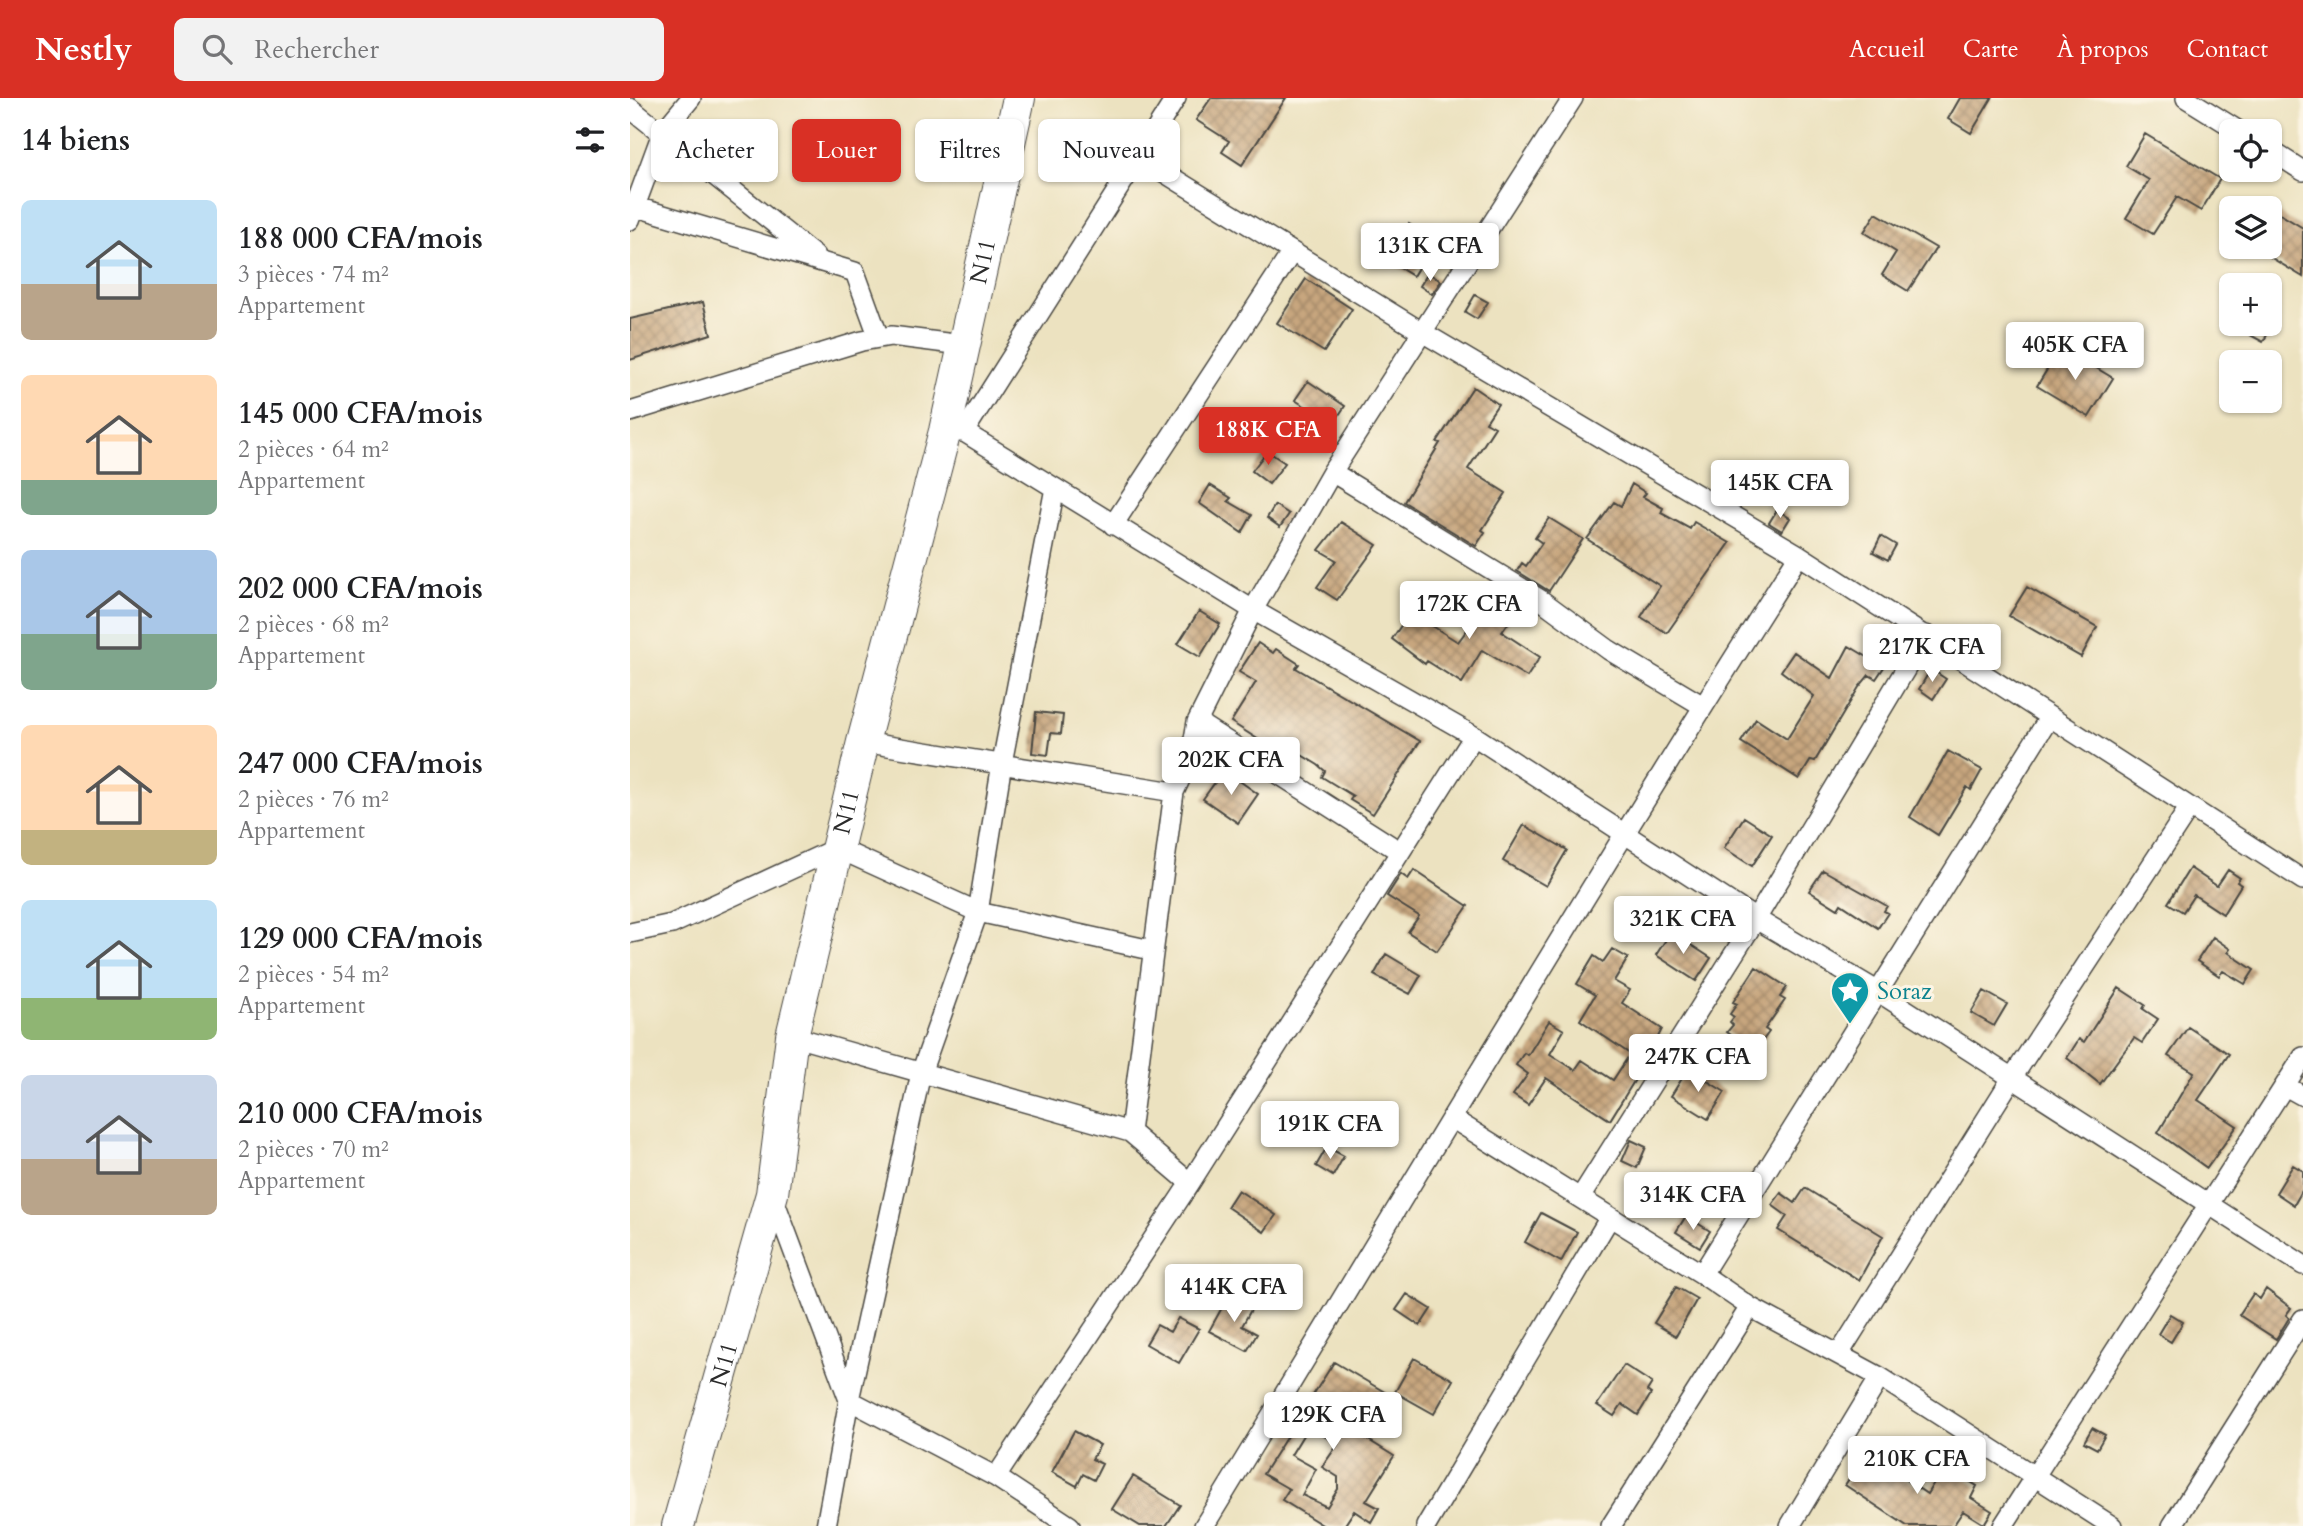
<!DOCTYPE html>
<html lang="fr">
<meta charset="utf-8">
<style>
body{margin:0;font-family:Cardo,serif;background:#f2f2f2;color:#202124;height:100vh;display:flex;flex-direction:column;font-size:26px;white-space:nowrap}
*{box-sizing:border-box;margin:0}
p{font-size:23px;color:#757577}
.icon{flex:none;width:38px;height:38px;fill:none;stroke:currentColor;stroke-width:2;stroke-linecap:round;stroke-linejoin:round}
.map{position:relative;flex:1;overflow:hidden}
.side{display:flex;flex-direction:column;background:#fff;width:630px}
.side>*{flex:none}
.hud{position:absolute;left:21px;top:21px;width:665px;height:63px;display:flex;gap:14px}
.buttons{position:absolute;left:1589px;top:21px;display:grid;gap:14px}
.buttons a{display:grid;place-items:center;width:63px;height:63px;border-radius:10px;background:#fff;box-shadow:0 2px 5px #0004;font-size:35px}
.price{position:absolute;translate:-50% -60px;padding:0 16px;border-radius:7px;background:#fff;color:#222;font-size:23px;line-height:46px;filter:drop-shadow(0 2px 4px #0008)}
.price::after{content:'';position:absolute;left:50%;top:42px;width:21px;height:16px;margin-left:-10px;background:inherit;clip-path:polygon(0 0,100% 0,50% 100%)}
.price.current{background:#d93025;color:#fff}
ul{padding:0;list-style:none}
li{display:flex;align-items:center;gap:21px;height:175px;padding:0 21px}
li span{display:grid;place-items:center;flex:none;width:196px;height:140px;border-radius:10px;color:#555}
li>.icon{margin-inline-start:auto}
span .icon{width:84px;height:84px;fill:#fffc;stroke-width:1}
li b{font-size:30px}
h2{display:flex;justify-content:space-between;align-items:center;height:84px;padding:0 21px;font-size:30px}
.pill{padding:0 24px;border-radius:10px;background:#fff;box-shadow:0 2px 5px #0004;font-size:24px;line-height:63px}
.pill.current{background:#d93025;color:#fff}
header{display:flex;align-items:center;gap:42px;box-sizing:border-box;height:98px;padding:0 35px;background:#d93025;color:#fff}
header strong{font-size:33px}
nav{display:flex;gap:38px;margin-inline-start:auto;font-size:24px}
.search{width:490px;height:63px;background:#f2f2f2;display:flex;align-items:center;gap:18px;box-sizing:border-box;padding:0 24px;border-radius:10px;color:#757577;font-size:26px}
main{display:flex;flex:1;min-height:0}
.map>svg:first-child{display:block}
</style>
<header>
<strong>Nestly</strong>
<div class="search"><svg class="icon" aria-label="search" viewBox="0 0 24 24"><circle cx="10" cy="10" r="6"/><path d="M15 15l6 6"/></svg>Rechercher</div>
<nav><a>Accueil</a><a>Carte</a><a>À propos</a><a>Contact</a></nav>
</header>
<main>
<section class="side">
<h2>14 biens<svg class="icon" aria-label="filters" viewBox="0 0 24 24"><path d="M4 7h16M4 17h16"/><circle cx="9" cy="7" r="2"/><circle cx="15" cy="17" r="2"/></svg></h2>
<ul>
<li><span style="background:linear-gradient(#bfe0f5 60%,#b9a48a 0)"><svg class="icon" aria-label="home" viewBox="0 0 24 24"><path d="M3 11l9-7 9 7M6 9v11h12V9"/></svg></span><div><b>188 000 CFA/mois</b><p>3 pièces · 74 m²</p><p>Appartement</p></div></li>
<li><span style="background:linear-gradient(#ffd9b3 75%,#7fa58c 0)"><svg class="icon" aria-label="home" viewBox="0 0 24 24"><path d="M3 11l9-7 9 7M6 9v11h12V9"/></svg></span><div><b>145 000 CFA/mois</b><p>2 pièces · 64 m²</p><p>Appartement</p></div></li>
<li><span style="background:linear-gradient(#a9c7e8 60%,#7fa58c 0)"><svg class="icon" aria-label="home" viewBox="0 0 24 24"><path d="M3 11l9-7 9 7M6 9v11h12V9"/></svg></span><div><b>202 000 CFA/mois</b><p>2 pièces · 68 m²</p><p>Appartement</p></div></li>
<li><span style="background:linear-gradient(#ffd9b3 75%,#c2b280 0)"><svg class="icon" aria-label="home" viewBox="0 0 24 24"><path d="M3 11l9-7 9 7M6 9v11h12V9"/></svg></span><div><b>247 000 CFA/mois</b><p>2 pièces · 76 m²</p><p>Appartement</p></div></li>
<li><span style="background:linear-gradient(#bfe0f5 70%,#8fb573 0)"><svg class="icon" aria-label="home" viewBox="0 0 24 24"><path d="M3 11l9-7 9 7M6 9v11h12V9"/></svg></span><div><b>129 000 CFA/mois</b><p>2 pièces · 54 m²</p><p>Appartement</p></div></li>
<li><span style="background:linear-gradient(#c9d6e8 60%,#b9a48a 0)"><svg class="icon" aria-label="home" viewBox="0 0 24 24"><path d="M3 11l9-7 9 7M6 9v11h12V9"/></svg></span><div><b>210 000 CFA/mois</b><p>2 pièces · 70 m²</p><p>Appartement</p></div></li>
</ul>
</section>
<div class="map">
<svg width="1673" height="1428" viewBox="0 0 1673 1428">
<defs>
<pattern id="building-cross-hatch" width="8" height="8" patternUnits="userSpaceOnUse" patternTransform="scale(1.75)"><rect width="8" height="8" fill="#c7a67e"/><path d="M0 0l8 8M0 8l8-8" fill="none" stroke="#a28767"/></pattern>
</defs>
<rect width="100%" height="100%" fill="#fcf5e5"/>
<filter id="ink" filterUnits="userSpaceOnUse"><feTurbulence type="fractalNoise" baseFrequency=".0143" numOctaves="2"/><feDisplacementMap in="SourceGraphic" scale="14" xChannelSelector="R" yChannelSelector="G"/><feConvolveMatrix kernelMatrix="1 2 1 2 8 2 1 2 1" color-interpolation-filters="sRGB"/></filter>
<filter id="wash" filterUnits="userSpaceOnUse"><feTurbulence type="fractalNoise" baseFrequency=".00686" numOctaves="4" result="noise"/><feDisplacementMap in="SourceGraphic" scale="28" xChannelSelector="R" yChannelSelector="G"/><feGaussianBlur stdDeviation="1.57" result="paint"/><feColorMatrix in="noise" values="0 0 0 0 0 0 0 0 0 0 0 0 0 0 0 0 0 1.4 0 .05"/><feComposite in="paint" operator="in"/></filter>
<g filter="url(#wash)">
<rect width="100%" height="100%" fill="#ece2c0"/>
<g id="blocks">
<!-- building -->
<path fill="url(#building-cross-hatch)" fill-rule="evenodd" d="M581,0h75l-44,67 -20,-13 7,-11 -33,-21z
M1330,0h32l-21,35 -23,-14z
M1515,36l75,45 -19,32 -24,-14 -24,37 -27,-16 23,-38 -23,-14z
M1640,110l33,20v49l-33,-20z
M1246,115l60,35 -28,43 -26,-16 14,-23 -32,-20z
M779,126l26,16 -22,36 -26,-16z
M798,175l13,8 -9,13 -12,-8z
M676,181l46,30 -28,43 -47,-29z
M845,197l13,7 -11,17 -12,-7z
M73,204l8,32 -81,26v-41z
M1600,226h29l11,6 -7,12z
M1431,249l52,31 -24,39 -52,-31z
M678,283l37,25 -12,18 -38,-24z
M843,289l25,17 -12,18 9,5 -27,42 38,24 -24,37 3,2 -9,14 -72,-44 36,-59 -3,-1z
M637,353l18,12 -16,21 -17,-13z
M1002,386l14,9 -3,4 20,11 -2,5 29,16 4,-7 36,21 -63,90 -26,-16 19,-31 -73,-47 27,-37 7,4z
M580,387l21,13 -3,3 24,14 -10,18 -43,-30z
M645,407l14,9 -9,13 -13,-9z
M1147,412l13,8 -8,13 -13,-8z
M919,420l34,21 -34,52 -32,-20 5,-8 4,3 16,-23 -7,-5z
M711,424l36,23 -40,55 -20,-13 19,-27 -17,-10z
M1251,438l15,9 -8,15 -15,-8z
M1397,489l70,40 -16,30 -72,-41z
M874,494l18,11 -20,29 38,25 -13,20 -45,-27 -20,33 -35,-22 -2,3 -33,-25 18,-27 48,30 37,-49 5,4z
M569,513l21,13 -20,33 -22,-13z
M628,545l15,10 3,-4 23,15 -3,4 124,73 -47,73 -23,-14 3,-4 -31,-19 3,-6 -7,-6 -28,-17 -6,8 -53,-34 25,-40 -17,-10z
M1219,548l35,21 -8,12 -7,-4 -10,12 -44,74 -4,-1 -12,19 -58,-37 15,-23 31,20 27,-43 -33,-25 13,-19 38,26z
M1301,571l15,10 -13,20 -14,-10z
M406,614l27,3 -2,19 -10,-1 -3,22 -16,-2z
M1318,653l34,19 -11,20 -4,-3 -29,48 -28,-18z
M594,672l34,24 -20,29 -35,-24z
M1114,719l28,18 -20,31 -28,-18z
M894,727l43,25 -21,36 -43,-25z
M1560,770l27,18 11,-16 12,8 -3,4 4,3 -18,29 -29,-19 -11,17 -15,-9z
M784,772l54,36 -31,45 -29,-19 11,-16 -32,-20 14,-22 7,5z
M1193,772l64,36 -3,5 4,2 -10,15 -37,-24 -3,5 -29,-18z
M1041,834l40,26 -15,23 -40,-26z
M1583,839l17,12 -2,3 5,4 21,14 -9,14 -22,-13 -4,5 -22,-15z
M982,851l16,9 -14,23 16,9 -8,13 40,26 -18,36 -34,55 -64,-42 -18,27 -15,-10 15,-21 -12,-9 8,-12 4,2 21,-34 15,9 -14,24 25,16 7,-10 31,20 17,-26 -50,-34 15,-25 -18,-11 17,-28 9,6z
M756,856l35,21 -11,19 -36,-19z
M1126,869l31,20 -7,10 5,3 -20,29 4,3 -15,20 -27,-20 6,-7 -3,-3 4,-5 -4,-3 7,-10 -4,-2z
M1489,890l26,17 -2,4 15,10 -16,24 -8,-5 -34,46 -33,-26 12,-19 5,3z
M1354,893l23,13 -13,22 -23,-13z
M1558,929l41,27 -31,46 39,26 -30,42 -49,-35 36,-61 -26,-16z
M1058,971l37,23 -17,27 -37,-23z
M1001,1042l15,7 -9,21 -15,-7z
M697,1049l17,9 -11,20 -17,-10z
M1663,1067l10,6v18l-9,16 -18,-12z
M1015,1078l23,13 -13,23 -23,-12z
M1055,1078l29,18 -16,25 -29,-18z
M1175,1090l78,48 -24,44 -81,-50 9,-14 -15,-11 9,-12 14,10z
M608,1092l38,25 -12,17 -37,-25z
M911,1115l36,19 -16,30 -36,-20z
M1056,1118l24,15 -10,16 -24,-15z
M1046,1189l21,12 -21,37 -22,-13z
M1636,1191l25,19 -5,7 3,3 -13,21 -37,-24 14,-21 7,5z
M777,1196l24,15 -11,17 -24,-16z
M599,1197l23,13 -10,18 15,8 -10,17 -38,-20z
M1540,1216l13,8 -12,20 -13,-8z
M548,1220l21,11 -20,34 -33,-19 11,-19 13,7z
M784,1260l39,22 -19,34 -39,-22z
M704,1264l54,32 -26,42 32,20 -28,45 13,7 -8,14 -17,-11 -10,15h-20l-42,-26 7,-11 -26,-15zM678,1329l30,17 -16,23 16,10v12l-11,18 -25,-12 14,-26 -25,-14z
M994,1267l28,18 -5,8 4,3 -13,21 -16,-11 -8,12 -17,-11z
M1462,1330l13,7 -8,14 -13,-7z
M444,1333l26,14 -8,14 10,5 -8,16 -11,-6 -6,12 -25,-14z
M1236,1355l61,41 17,-28 33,20 -6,12 21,13 -8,13 -21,-13 -10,15h-46l-62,-41z
M503,1378l47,29 -14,21h-26l-28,-17z"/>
</g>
</g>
<g filter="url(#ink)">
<use href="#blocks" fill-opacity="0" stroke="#484641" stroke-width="2"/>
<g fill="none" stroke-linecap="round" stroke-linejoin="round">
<!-- street casing -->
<g stroke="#484641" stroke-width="22">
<path id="street" d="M1556,0l53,33
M0,10l185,148
M1640,52l33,21
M509,59l283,175 377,223 504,325
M0,107l225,67 24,66
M0,122l32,-87 29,-35
M0,314l232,-71 29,-5 71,9
M323,334h11l212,-334
M334,334l289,178 221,126 282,183 121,72 426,274
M702,374l209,128 68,50 94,56
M483,427l179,-273
M567,624l202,129
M233,644l311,50
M0,835l42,-9 165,-76 141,64 173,38
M162,938l338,96 60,51
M1655,988l18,10
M823,1021l249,155 48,33 130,70 232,149
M500,1034l44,-340 17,-36 6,-34 56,-112 79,-138 241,-374
M142,1096l77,206 147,77 74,49
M950,1100l176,-279 170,-284
M1072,1176l347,-556
M1209,1256l173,-276 177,-270
M366,1379l194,-294 284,-447
M196,1428l23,-126 72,-327 57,-161 24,-149 53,-275
M574,1428c198,-324 391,-651 595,-971
M796,1428l184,-309
M981,1428l139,-219
M1160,1428l90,-149
M1373,1428l300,-469
M1542,1428l131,-207"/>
</g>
<!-- primary casing -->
<g stroke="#484641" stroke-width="34">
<g id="primary">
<path id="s1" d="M48,1428l94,-332 20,-158 71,-294 82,-311 74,-333"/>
</g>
</g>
<!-- street -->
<use href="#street" stroke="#fff" stroke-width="19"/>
<!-- primary -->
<use href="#primary" stroke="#fff" stroke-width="32"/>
</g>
</g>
<!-- icons -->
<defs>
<g id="sight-pin" transform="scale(2.0125)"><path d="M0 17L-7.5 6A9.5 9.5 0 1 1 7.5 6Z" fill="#0f9aa8" stroke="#fcf5e5"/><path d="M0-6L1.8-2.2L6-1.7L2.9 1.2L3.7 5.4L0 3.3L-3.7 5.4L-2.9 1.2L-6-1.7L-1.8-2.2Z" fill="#fff"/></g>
</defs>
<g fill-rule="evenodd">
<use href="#sight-pin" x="1220" y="893"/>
</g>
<g text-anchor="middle" stroke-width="6" stroke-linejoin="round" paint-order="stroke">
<!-- street labels -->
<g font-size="24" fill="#2b2b2b" stroke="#fcf5e5">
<text dy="8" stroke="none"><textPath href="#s1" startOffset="1302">N11</textPath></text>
<text dy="8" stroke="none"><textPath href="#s1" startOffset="735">N11</textPath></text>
<text dy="8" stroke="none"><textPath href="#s1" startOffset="168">N11</textPath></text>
</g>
<!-- culture labels -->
<g font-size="24" fill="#0d838f" stroke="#fcf5e5" text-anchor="start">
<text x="1247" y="901">Soraz</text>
</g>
</g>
</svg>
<div class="buttons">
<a><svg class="icon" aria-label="locate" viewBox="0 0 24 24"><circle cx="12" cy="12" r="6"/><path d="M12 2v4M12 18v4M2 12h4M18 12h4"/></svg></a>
<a><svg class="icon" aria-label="layers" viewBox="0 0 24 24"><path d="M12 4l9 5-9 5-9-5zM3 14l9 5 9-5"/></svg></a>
<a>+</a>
<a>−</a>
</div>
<b class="price" style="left:800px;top:185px">131K CFA</b>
<b class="price" style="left:1445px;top:284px">405K CFA</b>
<b class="price current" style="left:638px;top:369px">188K CFA</b>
<b class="price" style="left:1150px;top:422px">145K CFA</b>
<b class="price" style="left:839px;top:543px">172K CFA</b>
<b class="price" style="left:1302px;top:586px">217K CFA</b>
<b class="price" style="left:601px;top:699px">202K CFA</b>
<b class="price" style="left:1053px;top:858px">321K CFA</b>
<b class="price" style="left:1068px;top:996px">247K CFA</b>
<b class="price" style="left:700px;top:1063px">191K CFA</b>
<b class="price" style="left:1063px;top:1134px">314K CFA</b>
<b class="price" style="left:604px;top:1226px">414K CFA</b>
<b class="price" style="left:703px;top:1354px">129K CFA</b>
<b class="price" style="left:1287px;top:1398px">210K CFA</b>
<div class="hud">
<a class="pill">Acheter</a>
<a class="pill current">Louer</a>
<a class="pill">Filtres</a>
<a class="pill">Nouveau</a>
</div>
</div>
</main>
